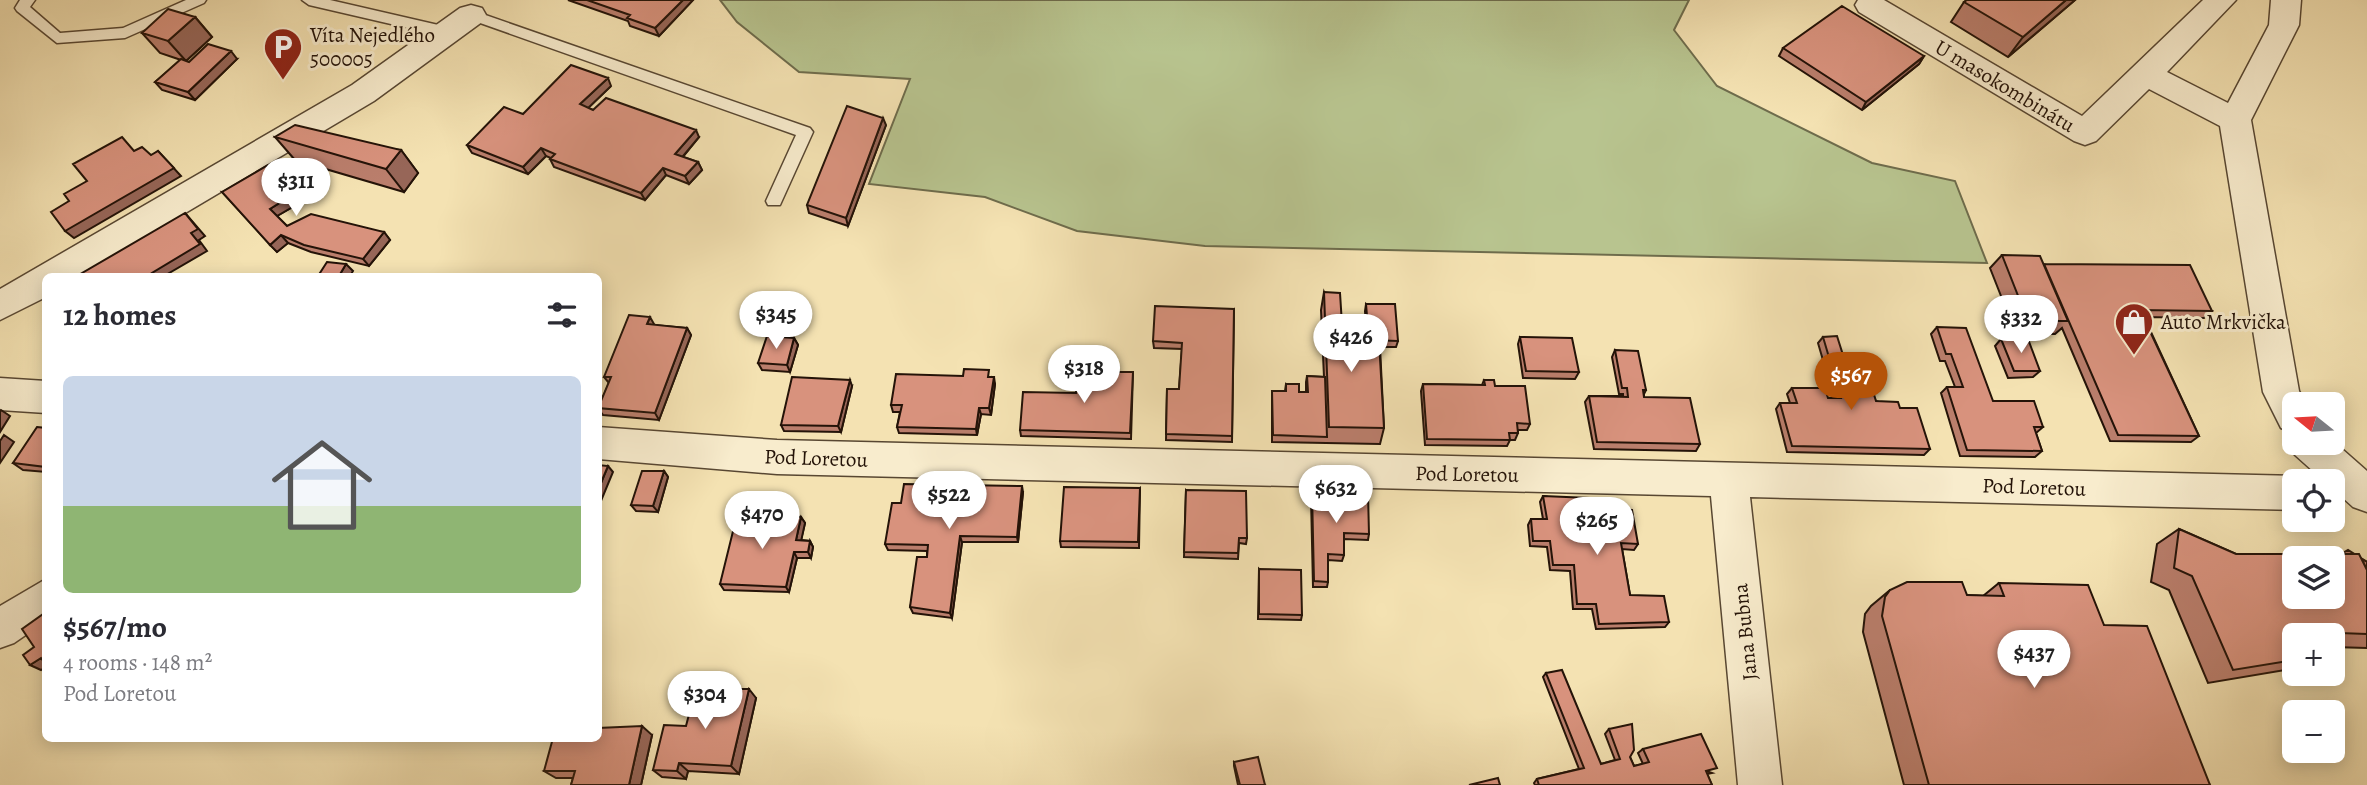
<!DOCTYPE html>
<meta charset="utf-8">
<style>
body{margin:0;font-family:Alegreya,serif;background:#f2f2f3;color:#2b2b33;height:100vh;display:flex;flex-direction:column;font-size:26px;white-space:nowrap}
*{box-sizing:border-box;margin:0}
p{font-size:23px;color:#7c7c81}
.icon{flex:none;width:38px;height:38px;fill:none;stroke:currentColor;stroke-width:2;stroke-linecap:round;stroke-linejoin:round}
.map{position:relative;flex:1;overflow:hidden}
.details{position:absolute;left:42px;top:273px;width:560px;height:469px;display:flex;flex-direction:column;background:#fff;border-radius:10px;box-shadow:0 4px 18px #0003}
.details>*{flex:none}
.needle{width:46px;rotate:288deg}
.buttons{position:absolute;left:2282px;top:392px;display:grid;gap:14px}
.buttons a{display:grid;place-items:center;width:63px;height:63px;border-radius:10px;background:#fff;box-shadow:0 4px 18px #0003;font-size:35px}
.price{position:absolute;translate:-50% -60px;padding:0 16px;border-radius:24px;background:#fff;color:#222;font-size:23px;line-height:46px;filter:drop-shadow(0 2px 4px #0008)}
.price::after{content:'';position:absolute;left:50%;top:42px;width:21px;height:16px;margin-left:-10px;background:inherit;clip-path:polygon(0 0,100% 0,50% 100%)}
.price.active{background:#b45309;color:#fff}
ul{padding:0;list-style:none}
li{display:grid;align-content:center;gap:14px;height:371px;padding:0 21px}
li span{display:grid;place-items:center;height:217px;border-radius:10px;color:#555}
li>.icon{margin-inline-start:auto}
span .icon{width:126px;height:126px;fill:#fffc;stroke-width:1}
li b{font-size:30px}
h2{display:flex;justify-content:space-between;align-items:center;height:84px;padding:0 21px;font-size:30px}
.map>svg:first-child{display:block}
</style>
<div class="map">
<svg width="2367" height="785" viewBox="0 0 2367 785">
<rect width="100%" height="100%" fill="#f4e2b2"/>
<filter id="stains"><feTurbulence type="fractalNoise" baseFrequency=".00286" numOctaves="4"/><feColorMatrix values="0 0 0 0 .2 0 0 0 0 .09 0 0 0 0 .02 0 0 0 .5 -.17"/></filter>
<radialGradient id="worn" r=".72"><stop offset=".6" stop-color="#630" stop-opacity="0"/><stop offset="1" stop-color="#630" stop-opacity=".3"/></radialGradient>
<!-- green -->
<path fill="#b8c48f" stroke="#6e6c4c" stroke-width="2" d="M720,0h969l-15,30 43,56 155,77 83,18 32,82 -782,-17 -128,-15 -92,-34 -116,-13 41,-105 -111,-7 -62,-50z"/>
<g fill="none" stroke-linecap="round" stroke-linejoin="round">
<!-- service casing -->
<g stroke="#584732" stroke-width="3">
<path id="service" d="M20,0h15l-5,7 30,26 63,-5 63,-28h20l-2,3 -79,35 -68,5 -40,-32 -2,-3z
M302,0h28l117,27 7,5 -7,5 -138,-32z
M471,10l339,118 3,4 -33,73h-12l-2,-4 30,-66 -330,-117 -2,-3z"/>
</g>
<!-- minor casing -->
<g stroke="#584732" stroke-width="3">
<path id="minor" d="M1858,0h26l198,116 121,-116h33l-69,72 61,31 41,-78 2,-25h30l-2,25 -48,95 48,271 7,13h-12v39l39,-2 34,30v41l-14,-5 -20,-18v-8h-9l-29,-26 -6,-12 5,-10 -13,-5 -18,-36 -43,-266 -71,-37 -53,52 -11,4 -11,-4 -215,-129 -4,-7z
M471,5l11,3 4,7 -4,7 -108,79 -295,175h-33v21l-46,23v-31l352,-204 108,-77z
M0,378l46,3v32l-46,-3z
M598,427l179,13 1517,36 14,5h-14v29l-544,-13 32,288h-44l-27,-289 -934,-22 -179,-15z
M46,579v42l-32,22 -14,5v-42z"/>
</g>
<!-- service -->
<use href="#service" fill="#f8eccd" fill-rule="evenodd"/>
<!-- minor -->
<use href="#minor" fill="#f8eccd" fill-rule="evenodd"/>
</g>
<!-- wall -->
<path fill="#ba7e6c" stroke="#241308" stroke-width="2" d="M568,0h125l-34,36 -29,-10 -2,-5z
M1967,0h108l-67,57 -57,-35 13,-20z
M195,17l17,20 -26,24 3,1 48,-3 -42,41 -33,-10 -7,-8 26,-22 -21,-7 -18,-20z
M1783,48l141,8 -5,8 -57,46 -83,-54z
M611,86l-23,22 5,2 106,27 -16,20 15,5 4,8 -13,14 -23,-9 -21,25 -91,-33 -4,-8 1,-1 -5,-2 -18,18 -56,-21 -5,-8 56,-31z
M886,125l-38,101 -39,-13 -2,-8z
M275,137l126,13 17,23 -14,19 -109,-32z
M222,192l77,4 -7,4 4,5 -19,11 10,10 97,6 6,8 -21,26 -58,-14 -23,-9 -11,9z
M2002,255l41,9 169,47 -8,7 -60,-1 55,119 -8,6 -81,-1 -48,-113 -7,6h-39l-26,-66z
M1324,292l19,48 24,1 -2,-30 1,-7 32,37 -2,6h-16l4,81 -4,16 -108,-2v-51h13l1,-7 13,8h7v-10l1,-6 17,1 -3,-67z
M1234,309l-2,133 -66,-2 1,-51h12l3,-40 -28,-1 -1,-7z
M654,324l-1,1 34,3 4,7 -32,85 -56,-5 -5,-6 11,-26 -5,-6z
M1937,327l56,74 50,26 -7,6 6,18 -7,6 -75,-1 -19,-63 6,-6h8l-10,-26h-5l-9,-27z
M1520,337l59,35 -4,7 -52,-1 -5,-34z
M1823,337l20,18 33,46 24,7 30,41 -6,6 -137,-3 -11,-43 4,-6h10l-3,-9 5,-6 36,10h6l-16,-55z
M794,338l4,7 -8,27 -28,-2 -4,-7z
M2001,339l39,32 -7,6 -25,1 -13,-32z
M1615,350l31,40 -2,4v3l56,47 -4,7 -102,-2 -9,-47 4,-6h34v-2h-4l-7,-37z
M1118,372h15l-2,67 -110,-3 -1,-6 56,-37z
M991,377l4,7 -4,31 -10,-1 -4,21 -78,-2 -2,-6 3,-15h-7l-2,-7z
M1484,380l11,6 35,38 -3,6h-9v3l-3,7h-5l-3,6 -82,-1 -4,-54 2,-7 59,1z
M852,386l-11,46 -57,-1 -3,-6z
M46,428v44l-23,-2 -10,-7z
M664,471l4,6 -10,35 -22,-1 -5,-6z
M1140,488l-1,60 -78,-1 -1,-6z
M1186,490l61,48 -1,6 -7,-1 -1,16 -54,-2z
M1023,492l-5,50h-56l-10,76 -39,-5 -3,-6 17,-50v-6l-39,-1 -3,-6 16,-41z
M1312,492l57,42 -1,6 -24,-1v16l-2,6 -14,-1v22l-1,5h-14l-2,-89z
M1543,496l72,13 23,35 -4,6 -12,-1 8,46 39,27 -4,5 -69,2 -4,-20h-19l-3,-38 -20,-1 -3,-23 -17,-1 -2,-21 3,-6h12l-3,-17z
M801,517l4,6 -4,17 9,1 3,6 -2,11h-14l-8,34 -65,-2 -4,-6z
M2179,529l57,25h105l7,-4 19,12v86l-34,-1v-12h-39v32l-3,2 -83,14 -39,-93 -18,-8 6,-38z
M1259,569l43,46 -1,5 -43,-1z
M1999,583l105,42 106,160h-306l-41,-153 2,-18 6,-8 19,-16 93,6z
M1546,673l55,91 14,-4 -10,-26 4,-5 21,28 4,9 9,-2 -5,-11 5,-4 69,24 -5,1 5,11h-177l-1,-2 3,-4 42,-10 -36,-92z
M734,689l22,9 -17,76 -51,-3 -2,8 -24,-2 -9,-7 33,-44 22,-26z
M652,735l-11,50h-70l2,-7h-17l-12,-7z
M1234,762l31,23h-27l-4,-19z"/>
<!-- shaded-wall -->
<path fill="#976658" stroke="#241308" stroke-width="2" d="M683,0h10l-34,36 -4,-8z
M2066,0h9l-67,57 15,-20z
M195,17l17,20 -26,24 -18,-20z
M231,51l6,8 -42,41 -7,-8z
M1924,56l-5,8 -57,46 4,-8z
M608,78l3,8 -27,26 -4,-8z
M883,118l3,7 -38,101 -2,-8z
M696,130l3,7 -20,24 -4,-7z
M541,148l5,8 -18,18 -5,-7z
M401,150l17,23 -14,19 -18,-23z
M158,151l23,25 -107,62 -9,-7z
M698,162l4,8 -13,14 -4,-8z
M663,168l3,7 -21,25 -4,-7z
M292,189l7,7 -7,4 -7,-7z
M289,197l7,8 -19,11 -7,-7z
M185,213l20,23 -6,4 8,11 -43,25h-9l-3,-3 39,-40z
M384,232l6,8 -21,26 -6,-7z
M281,235l7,8 -11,9 -7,-7z
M346,264l7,7 -3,5h-11z
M650,317l4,7 -3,7 -4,-7z
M687,328l4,7 -32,85 -4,-7z
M794,338l4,7 -8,27 -3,-7z
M994,377l1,7 -4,31 -2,-7z
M850,380l2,6 -11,46 -3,-6z
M979,408l2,6 -4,21 -1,-6z
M1,410l9,6 -10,16v-21z
M4,435l10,7 -14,21v-22z
M608,466l5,6 -15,36v-18z
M664,471l4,6 -10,35 -5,-6z
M1022,486l1,6 -5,50 -1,-5z
M801,517l4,6 -5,23 -4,-6z
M960,536l2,6 -10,76 -2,-5z
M810,541l3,6 -2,11 -3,-6z
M794,552l3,6 -8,34 -3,-5z
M41,658l5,2v7l-5,3 -11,-5z
M749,689l7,9 -17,76 -8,-8z
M642,726l10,9 -11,50h-12z
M679,763l9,8 -2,8 -9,-8z"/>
<!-- building -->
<path fill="#d8927d" stroke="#241308" stroke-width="2" fill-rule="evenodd" d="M587,0h96l-28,28 -28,-10 3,-3z
M1967,0h99l-43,37 -59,-35z
M1842,6l82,50 -58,46 -83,-54z
M168,9l27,8 -27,24 -26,-8z
M208,44l23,7 -43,41 -33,-10 26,-23 8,3z
M571,65l37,13 -28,26 13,6 13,-12 90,32 -21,24 23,8 -13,14 -22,-8 -22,25 -91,-34 5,-5 -14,-6 -18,19 -56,-22 37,-38 19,7z
M847,106l36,12 -37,100 -39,-13z
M295,125l106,25 -15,19 -111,-32z
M122,137l12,14 8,-4 9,8 7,-4 16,17 -109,63 -14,-19 18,-11 -5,-7 23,-13 -14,-17z
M268,165l24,24 -7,4 4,4 -19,12 17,17 24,-12 73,18 -21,27 -59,-14 -23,-10 -11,10 -48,-53z
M185,213l13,16 -7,4 9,11 -48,29 3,3h-78z
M2002,255l38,1 28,65h-40z
M327,262l19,2 -7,12h-21z
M2044,264l146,1 22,46 -72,-1 59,126 -81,-1z
M1324,292l16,1 3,47 36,1 5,87 -55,-1z
M1366,304h29l3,37 -29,-1z
M1155,306l79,3 -2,127 -66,-2 1,-45h12l3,-46 -29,-2z
M629,315l21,2 -3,7 40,4 -32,85 -57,-5 13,-31h-7z
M1937,327l29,1 27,73h41l9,26h-9l8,24 -75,-1 -20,-63h16l-12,-33h-5z
M767,336l27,2 -7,27 -29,-2z
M1837,336l6,19 19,1 14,45 22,1 2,6h17l13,41 -138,-3 -12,-43h17l-5,-15h33l3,10h13l-18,-61z
M1520,337l52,1 7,34 -53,-1z
M2001,339h27l12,32h-26z
M1615,350l23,1 8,39h-3l1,7 46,1 10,46 -103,-2 -8,-46 39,1 -1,-9h-5z
M1102,361h15l1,11h15l-3,61 -110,-3 3,-38 53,1 2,-22 24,1z
M964,369l25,1 -1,7h6l-5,31h-10l-3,21 -79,-2 5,-22h-11l5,-31 67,2z
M1307,376l18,1 2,60 -54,-2 -1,-44h14v-7h13v8h9z
M792,377l58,3 -12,46 -57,-1z
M1484,380h10l1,6h30l5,38 -13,-1 1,10h-9l1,7 -83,-1 -4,-55 62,1z
M37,427l9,1v39l-33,-4z
M598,465l10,1 -10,24z
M642,471h22l-11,35 -22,-1z
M904,484l118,2 -5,51 -57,-1 -10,77 -40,-6 7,-50h10l1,-12 -43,-1 7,-41h9z
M1064,487l76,1 -2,54 -78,-1z
M1186,490l60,1 1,47h-8l-1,15 -54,-1z
M1312,492l56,1 1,41 -25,-1v22l-16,-1v28l-14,-1z
M1543,496l70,3 2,10 17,1 6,34 -17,-1 9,52 34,1 5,26 -70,2 -3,-20h-19l-3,-39h-21l-3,-24h-17l-2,-22h16z
M737,515l64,2 -5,23 14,1 -2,11h-14l-8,35 -66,-3z
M2179,529l57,25h123l8,16v64l-55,-2 2,3h-20v25l-61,10 -41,-94 -18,-8zM2294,558h39v39h-39z
M2362,559l5,3v8z
M1259,569l42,1 1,45 -43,-1z
M1907,582h55l5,13 37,1 -5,-13 89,2 16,40 43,1 63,159h-281l-47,-169 3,-19 5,-7z
M46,612v53l-5,-7 -11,7 -7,-10 11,-8 -12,-18z
M1562,670l39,94 19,-5 -11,-30 23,-5 2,26 -4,7 4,9 15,-4 -6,-13 58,-15 16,34 -11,3 6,14h-173l-2,-6 47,-11 -38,-95z
M719,682h9l5,7h16l-18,77 -52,-3 -2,8 -24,-1 11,-45 22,1 7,-27 15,1 3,-12z
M642,726l-13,59h-58l4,-14h-31l9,-33h45v-10z
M1258,757l7,28h-25l-6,-23z
M1498,778l2,7h-31z"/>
<!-- icons -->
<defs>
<g id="parking-pin" transform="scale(2.0125)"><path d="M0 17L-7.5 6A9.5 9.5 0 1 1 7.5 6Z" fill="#8f2418" stroke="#f8eccd"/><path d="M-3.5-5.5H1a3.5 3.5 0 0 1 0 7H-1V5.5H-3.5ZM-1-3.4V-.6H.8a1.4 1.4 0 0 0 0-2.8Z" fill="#fff"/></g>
<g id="shop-pin" transform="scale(2.0125)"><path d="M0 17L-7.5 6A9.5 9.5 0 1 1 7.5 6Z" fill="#8f2418" stroke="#f8eccd"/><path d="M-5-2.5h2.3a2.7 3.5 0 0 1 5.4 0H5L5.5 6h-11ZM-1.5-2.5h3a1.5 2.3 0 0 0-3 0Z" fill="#fff"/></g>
</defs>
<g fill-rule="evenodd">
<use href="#parking-pin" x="283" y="47"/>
<use href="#shop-pin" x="2134" y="322"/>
</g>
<g text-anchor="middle" stroke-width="6" stroke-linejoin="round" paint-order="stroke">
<!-- poi labels -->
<g font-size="21" fill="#241308" stroke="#f8eccd" text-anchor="start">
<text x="310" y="42">Víta Nejedlého<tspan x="310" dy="24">500005</tspan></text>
<text x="2161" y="329">Auto Mrkvička</text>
</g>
<!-- street labels -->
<g font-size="21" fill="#241308" stroke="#f8eccd">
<text transform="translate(2005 86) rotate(31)" y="7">U masokombinátu</text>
<text transform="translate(816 458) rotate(2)" y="7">Pod Loretou</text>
<text transform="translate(1467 474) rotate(1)" y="7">Pod Loretou</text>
<text transform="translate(2034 487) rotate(2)" y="7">Pod Loretou</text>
<text transform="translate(1745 632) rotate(-96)" y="7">Jana Bubna</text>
</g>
</g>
<rect width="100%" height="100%" filter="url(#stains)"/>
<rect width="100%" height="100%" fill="url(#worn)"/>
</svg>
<div class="buttons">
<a><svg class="needle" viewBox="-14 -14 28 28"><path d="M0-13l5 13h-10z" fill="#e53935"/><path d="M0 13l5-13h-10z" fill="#7c7c81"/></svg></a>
<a><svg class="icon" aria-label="locate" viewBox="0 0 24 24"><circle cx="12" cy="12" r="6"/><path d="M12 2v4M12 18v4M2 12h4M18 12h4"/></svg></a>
<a><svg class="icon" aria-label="layers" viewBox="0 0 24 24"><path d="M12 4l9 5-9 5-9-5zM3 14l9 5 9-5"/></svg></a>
<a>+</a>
<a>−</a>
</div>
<b class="price" style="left:296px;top:218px">$311</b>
<b class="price" style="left:776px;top:351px">$345</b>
<b class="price" style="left:2021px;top:355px">$332</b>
<b class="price" style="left:1351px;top:374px">$426</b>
<b class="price" style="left:1084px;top:405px">$318</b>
<b class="price active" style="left:1851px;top:412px">$567</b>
<b class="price" style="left:1336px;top:525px">$632</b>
<b class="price" style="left:949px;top:531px">$522</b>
<b class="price" style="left:762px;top:551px">$470</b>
<b class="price" style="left:1597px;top:557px">$265</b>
<b class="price" style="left:2034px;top:690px">$437</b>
<b class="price" style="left:705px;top:731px">$304</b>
<section class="details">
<h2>12 homes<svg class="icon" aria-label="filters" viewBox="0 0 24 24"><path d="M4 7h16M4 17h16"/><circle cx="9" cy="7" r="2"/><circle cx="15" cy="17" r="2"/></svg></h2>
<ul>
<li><span style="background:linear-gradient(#c9d6e8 60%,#8fb573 0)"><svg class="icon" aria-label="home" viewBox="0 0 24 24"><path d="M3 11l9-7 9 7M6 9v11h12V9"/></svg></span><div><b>$567/mo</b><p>4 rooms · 148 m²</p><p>Pod Loretou</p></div></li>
</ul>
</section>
</div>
